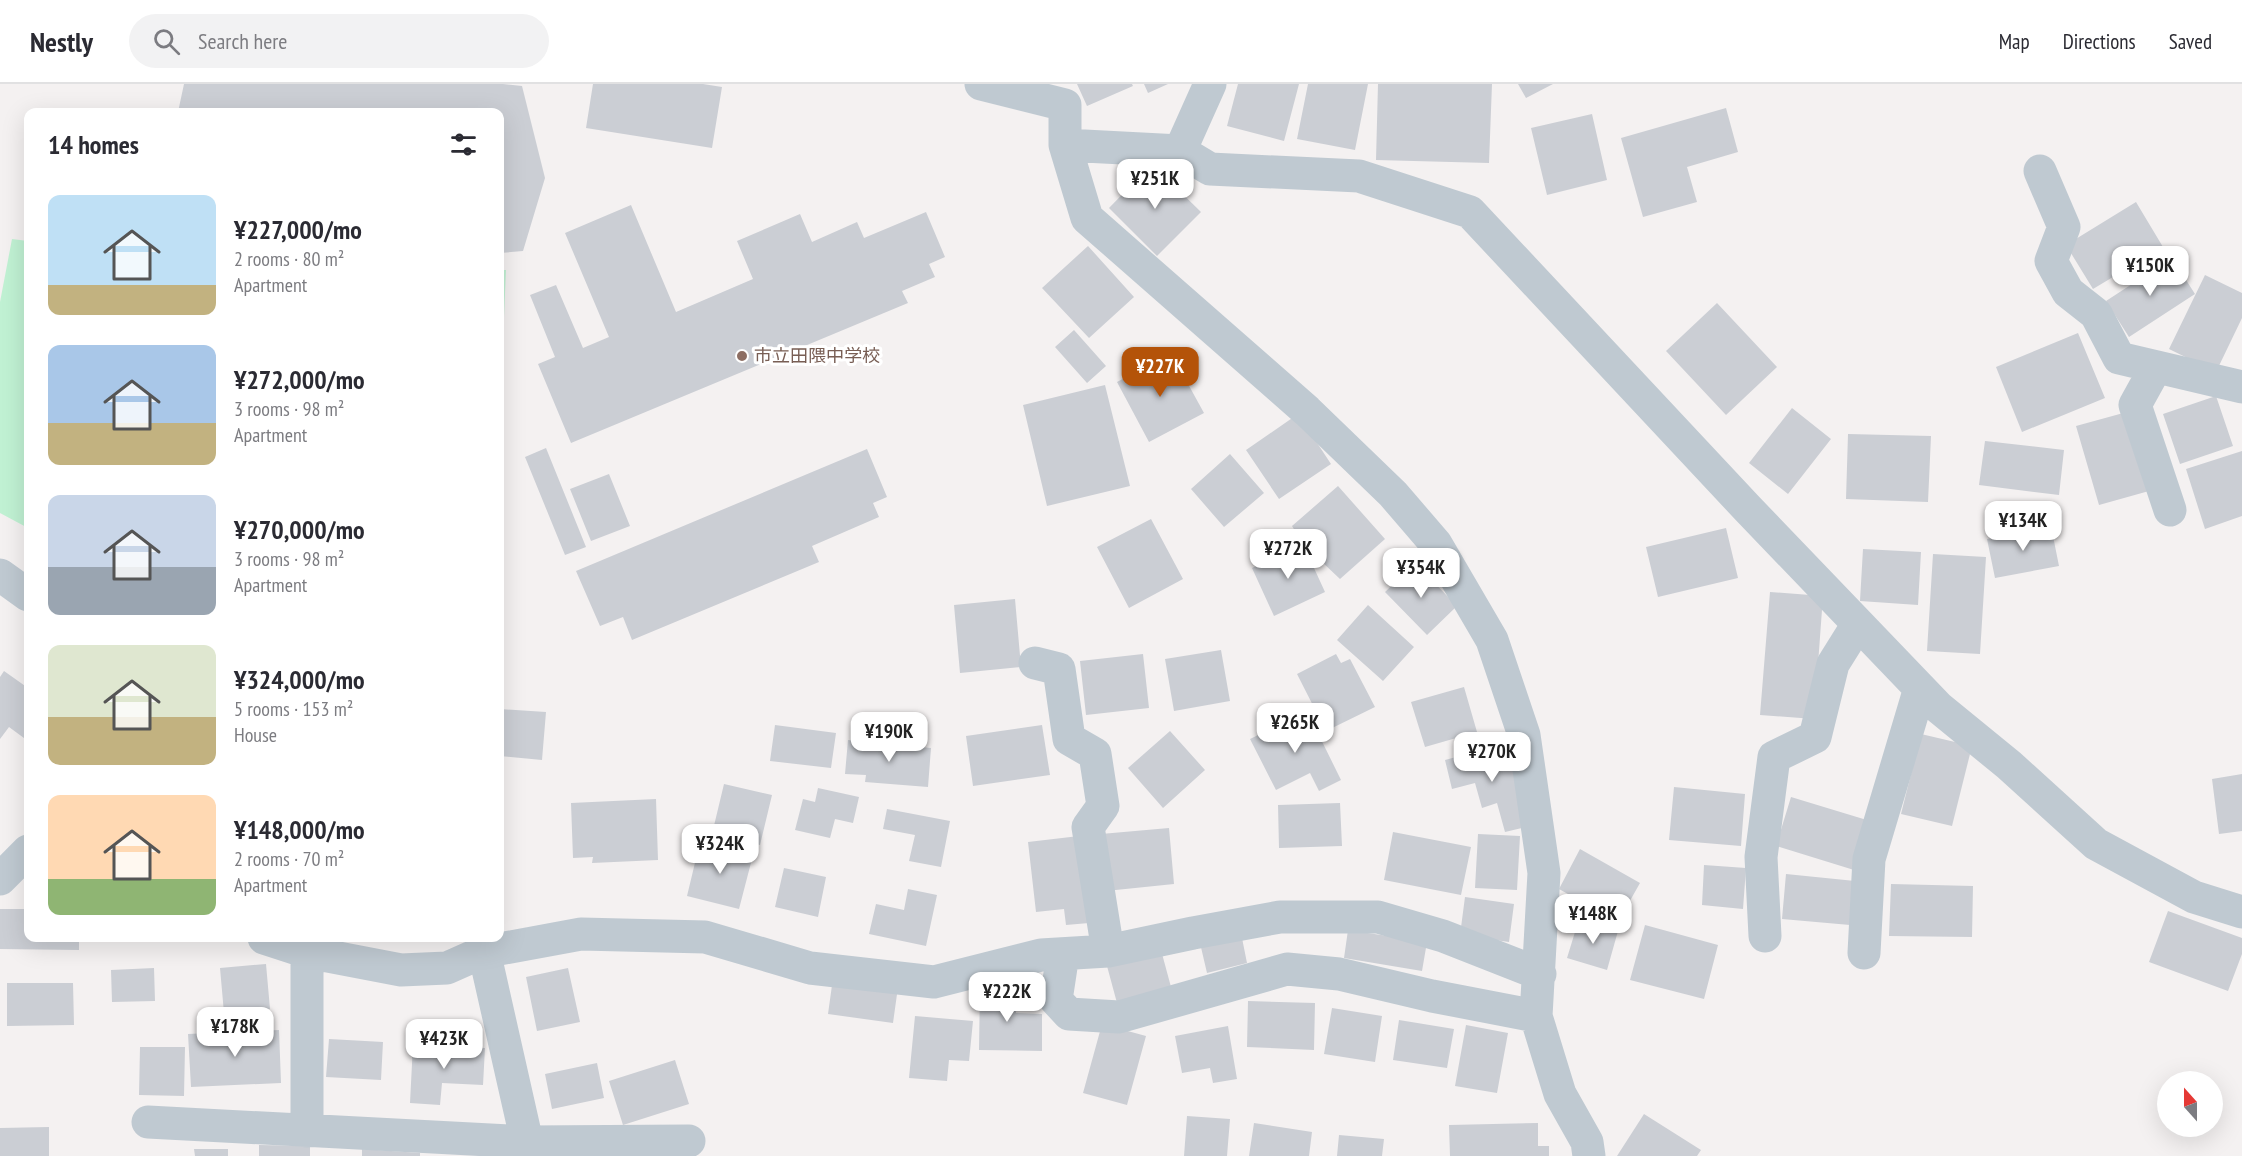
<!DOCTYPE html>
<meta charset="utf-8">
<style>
body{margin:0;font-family:"PT Sans Narrow","Noto Sans JP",sans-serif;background:#f2f2f3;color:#2b2b33;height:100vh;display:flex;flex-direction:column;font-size:22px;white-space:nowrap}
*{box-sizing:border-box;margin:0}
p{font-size:20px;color:#7c7c81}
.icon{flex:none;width:33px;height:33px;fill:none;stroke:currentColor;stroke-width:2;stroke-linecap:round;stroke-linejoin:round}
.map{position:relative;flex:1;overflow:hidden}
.panel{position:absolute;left:24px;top:24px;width:480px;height:834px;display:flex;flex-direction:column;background:#fff;border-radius:12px;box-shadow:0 6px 24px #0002}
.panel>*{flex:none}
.needle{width:39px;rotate:339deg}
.fabs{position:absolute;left:2157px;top:987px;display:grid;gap:12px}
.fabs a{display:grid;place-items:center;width:66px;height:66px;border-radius:50%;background:#fff;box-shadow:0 6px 24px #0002;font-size:30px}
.price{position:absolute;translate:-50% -51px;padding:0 14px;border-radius:12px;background:#fff;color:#222;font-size:20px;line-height:39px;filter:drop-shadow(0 2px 3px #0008)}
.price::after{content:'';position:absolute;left:50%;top:36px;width:18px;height:14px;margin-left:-9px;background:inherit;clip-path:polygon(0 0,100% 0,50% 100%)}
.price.on{background:#b45309;color:#fff}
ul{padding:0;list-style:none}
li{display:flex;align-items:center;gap:18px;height:150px;padding:0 24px}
li span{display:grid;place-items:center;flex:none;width:168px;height:120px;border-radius:12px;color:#555}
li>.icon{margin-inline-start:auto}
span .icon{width:72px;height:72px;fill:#fffc;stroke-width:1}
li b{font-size:26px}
h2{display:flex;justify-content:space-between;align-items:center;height:72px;padding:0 24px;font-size:26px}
header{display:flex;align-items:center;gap:36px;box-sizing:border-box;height:84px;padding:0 30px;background:#fff;border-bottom:2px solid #e1e1e2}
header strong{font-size:28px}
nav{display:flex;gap:33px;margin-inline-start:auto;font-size:21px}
.search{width:420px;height:54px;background:#f2f2f3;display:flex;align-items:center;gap:15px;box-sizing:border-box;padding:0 21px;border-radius:33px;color:#7c7c81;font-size:22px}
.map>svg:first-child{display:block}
</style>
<header>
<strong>Nestly</strong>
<div class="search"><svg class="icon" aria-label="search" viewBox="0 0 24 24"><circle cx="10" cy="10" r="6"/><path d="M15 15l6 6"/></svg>Search here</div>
<nav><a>Map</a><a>Directions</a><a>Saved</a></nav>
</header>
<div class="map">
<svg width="2242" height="1072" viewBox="0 0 2242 1072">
<rect width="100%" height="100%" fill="#f4f1f1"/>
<!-- green -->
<path fill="#c0f1d3" d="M12,155l16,2v287l-28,-15v-211z
M500,186h6l-6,142z"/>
<!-- building -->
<path fill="#cbced4" d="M184,0h319l19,2 23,92 -22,73 -23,2v-141h-322z
M593,0h110l19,3 -10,61 -126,-20z
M1077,0h55l1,2 -46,20z
M1144,0h24l-20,9z
M1238,0h61l-15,57 -57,-15z
M1308,0h60l-13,66 -58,-11z
M1378,0h114l-3,79 -113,-3z
M1518,0h35l-27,14z
M1726,24l12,44 -51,15 10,35 -54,15 -22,-79z
M1592,30l15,66 -60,15 -16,-67z
M1152,80l49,48 -44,44 -48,-48z
M2136,118l27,45 -70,42 -27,-44z
M631,121l45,107 77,-33 -16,-38 63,-27 12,28 45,-20 7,16 62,-26 19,45 -16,7 6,13 -33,14 6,12 -337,140 -33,-79 17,-7 -25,-62 26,-10 27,63 26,-11 -44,-104z
M1088,162l46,51 -45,41 -47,-50z
M2172,174l23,36 -66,43 -23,-36z
M2205,191l37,18v25l-26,54 -47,-23z
M1717,219l60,64 -51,48 -60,-64z
M1074,246l32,36 -19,17 -32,-36z
M2078,249l27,65 -83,34 -26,-65z
M1171,269l33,60 -55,29 -32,-60z
M1105,301l25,101 -83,20 -24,-101z
M2216,312l17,50 -53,18 -17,-50z
M1792,324l39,31 -43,55 -39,-31z
M2127,328l22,79 -50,14 -23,-79z
M1298,330l33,50 -52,35 -33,-49z
M1848,350l83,2 -3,66 -82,-3z
M1985,357l79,9 -5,45 -80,-10z
M546,364l40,99 -21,8 -40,-98z
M867,365l20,48 -14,6 6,14 -67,29 7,16 -187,78 -9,-23 -23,9 -24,-55z
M2242,367v65l-37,13 -19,-60z
M1230,370l34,39 -40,34 -33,-38z
M609,390l21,52 -39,15 -21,-52z
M1338,402l47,53 -45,40 -37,-35 -11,-18z
M1151,435l32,60 -54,29 -32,-61z
M2051,442l8,40 -64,12 -8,-39z
M1726,444l12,50 -80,19 -12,-50z
M1303,460l22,48 -51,24 -22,-48z
M1863,465l58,3 -3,53 -58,-4z
M1933,470l53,3 -6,97 -53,-3z
M1415,479l42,43 -30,29 -42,-43z
M1770,508l53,4 -9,123 -54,-4z
M1015,515l6,68 -61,6 -6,-68z
M1368,521l46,42 -31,34 -46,-41z
M1221,566l9,51 -56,10 -9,-52z
M1143,570l6,54 -63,7 -6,-54z
M1336,570l5,9 9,-4 25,48 -49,24 -29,-57z
M4,587l24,17v53l-19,-14 -9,12v-62z
M1464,603l13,45 -52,15 -14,-45z
M500,625l46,3 -4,48 -42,-4z
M1307,627l34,69 -22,11 -9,-18 -34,17 -26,-51z
M775,641l61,8 -5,35 -61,-7z
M1042,641l8,50 -77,11 -7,-50z
M1170,647l35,39 -42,38 -35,-40z
M1921,650l51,12 -20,80 -51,-12z
M848,656l83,8 -3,39 -63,-5 1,-7 -21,-1z
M1508,659l22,83 -25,6 -8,-29 -15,5 -7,-25 -23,6 -7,-29z
M2242,690v57l-23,3 -7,-55z
M724,700l48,11 -12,50 -48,-11z
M1674,703l71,7 -4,52 -72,-6z
M818,704l41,9 -6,26 -18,-4 -5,19 -35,-8 8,-31 12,3z
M1791,713l79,24 -16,49 -78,-24z
M656,715l2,61 -66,3 1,-6 -20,1 -2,-55z
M1340,719l2,43 -63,2 -1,-43z
M887,725l63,12 -9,46 -32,-6 6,-26 -32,-6z
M1169,744l5,56 -68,7 -5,-57z
M1393,748l78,15 -10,48 -77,-15z
M1478,750l42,2 -3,54 -42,-2z
M1079,752l10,87 -23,2 -2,-16 -28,3 -8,-70z
M700,758l53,13 -14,54 -52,-13z
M1580,765l60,34 -22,39 -59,-33z
M1704,781l42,3 -3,41 -41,-4z
M784,784l42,9 -8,40 -43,-10z
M1786,790l69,7 -5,44 -68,-6z
M1891,800l82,2 -1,51 -83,-1z
M908,805l29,6 -11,51 -57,-12 7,-30 28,6z
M1465,813l49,7 -5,38 -49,-7z
M0,825h28v29h51v12l-79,-1z
M2168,827l74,27v16l-14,37 -79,-29z
M1579,835l39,12 -11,39 -40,-12z
M1645,841l73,20 -14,54 -74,-19z
M1348,846l79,12 -5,29 -78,-13z
M1241,849l6,30 -40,10 -7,-30z
M1161,866l10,37 -54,16 -10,-37z
M266,880l4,45 -46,4 -4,-45z
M154,884l1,33 -43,1 -1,-32z
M568,884l12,54 -43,9 -11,-54z
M833,894l65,9 -5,36 -65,-9z
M7,899h66l1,42 -67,1z
M980,902l36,1v26l26,1v37l-63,-1z
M1248,917l67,2 -1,47 -67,-3z
M1332,924l50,8 -7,46 -51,-8z
M915,932l58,5 -4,40 -20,-1 -2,21 -38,-3z
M1399,936l55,9 -7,39 -54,-8z
M1102,940l44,12 -19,69 -44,-12z
M1466,941l42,8 -11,60 -42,-7z
M1228,942l9,53 -24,4 -3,-15 -28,5 -7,-37z
M279,946l2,53 -90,4 -3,-53z
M329,955l54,3 -2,38 -55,-3z
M413,960l72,4 -2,37 -41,-2 -2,22 -30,-2z
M140,963h45l-1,49 -45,-1z
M675,976l14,44 -66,21 -14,-44z
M597,979l7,35 -52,11 -7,-35z
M1644,1030l57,36 -4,6h-80z
M1187,1032l43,3 -3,37h-43z
M1254,1039l58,9 -3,24h-60z
M1538,1039v23h11v10h-99l-1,-31z
M49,1043v29h-49v-28z
M1339,1051l45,4 -2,17h-45z
M259,1061l51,1v10h-51z
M194,1065h34v7h-33z
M362,1065l58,4v3h-58z"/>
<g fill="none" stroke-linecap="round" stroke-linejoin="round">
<!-- minor -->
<path stroke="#bfc9d1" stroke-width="33" d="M981,0l84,21v40l22,73 220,193 86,83 43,50 56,96 32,95 20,138 -8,143 24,78 27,48 2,14
M1065,61l115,6 30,18 149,7 111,36 278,297 190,198 71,58 87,79 98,53 48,15
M1180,67l30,-67
M2040,87l24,56 -13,34 17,31 28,22 23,44 123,29
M2156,283l-21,38 35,105
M0,491l28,20
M1035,579l24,6 10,70 26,15 8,52 -15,21 20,124
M0,795l28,-28
M1765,852l-4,-79 13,-100 41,-20 18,-73 25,-40
M264,854l43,14 94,18 46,-2 36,-16 98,-18 124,3 105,31 124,14 107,-27 67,-4 85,-18 87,-16h98l65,19 97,38
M481,854l46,204
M1864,869l5,-94 51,-171
M1063,870l-7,46 13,14 50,3 168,-48 52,5 93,22 104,20
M148,1038l379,20 162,-1
M307,1047v-179"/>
</g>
<!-- markers -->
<circle fill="#8d6e63" stroke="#fff" stroke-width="2" cx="742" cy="272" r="6"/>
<g text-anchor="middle" stroke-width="6" stroke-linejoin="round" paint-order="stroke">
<!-- education labels -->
<g font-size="18" fill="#785e54" stroke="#fff" text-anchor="start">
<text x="754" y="278">市立田隈中学校</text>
</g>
</g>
</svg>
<div class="fabs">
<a><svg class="needle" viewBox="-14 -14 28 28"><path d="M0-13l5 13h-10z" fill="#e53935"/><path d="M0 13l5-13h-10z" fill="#7c7c81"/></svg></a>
</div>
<b class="price" style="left:1155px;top:126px">¥251K</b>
<b class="price" style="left:2150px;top:213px">¥150K</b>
<b class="price on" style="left:1160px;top:314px">¥227K</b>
<b class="price" style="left:2023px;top:468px">¥134K</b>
<b class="price" style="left:1288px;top:496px">¥272K</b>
<b class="price" style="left:1421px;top:515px">¥354K</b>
<b class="price" style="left:1295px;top:670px">¥265K</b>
<b class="price" style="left:889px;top:679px">¥190K</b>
<b class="price" style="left:1492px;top:699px">¥270K</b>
<b class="price" style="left:720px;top:791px">¥324K</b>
<b class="price" style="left:1593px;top:861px">¥148K</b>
<b class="price" style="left:1007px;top:939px">¥222K</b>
<b class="price" style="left:235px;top:974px">¥178K</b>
<b class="price" style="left:444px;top:986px">¥423K</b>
<section class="panel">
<h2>14 homes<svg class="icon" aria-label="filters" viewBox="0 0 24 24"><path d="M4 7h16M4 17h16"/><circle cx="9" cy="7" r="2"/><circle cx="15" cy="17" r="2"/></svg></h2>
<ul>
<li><span style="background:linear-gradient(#bfe0f5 75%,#c2b280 0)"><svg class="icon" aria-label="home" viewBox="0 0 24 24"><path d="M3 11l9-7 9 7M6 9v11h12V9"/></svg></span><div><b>¥227,000/mo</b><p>2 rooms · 80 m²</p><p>Apartment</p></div></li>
<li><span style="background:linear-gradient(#a9c7e8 65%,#c2b280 0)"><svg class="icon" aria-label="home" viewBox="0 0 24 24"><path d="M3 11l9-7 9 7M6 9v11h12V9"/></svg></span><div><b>¥272,000/mo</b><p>3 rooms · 98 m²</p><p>Apartment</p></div></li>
<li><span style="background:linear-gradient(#c9d6e8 60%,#9aa5b1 0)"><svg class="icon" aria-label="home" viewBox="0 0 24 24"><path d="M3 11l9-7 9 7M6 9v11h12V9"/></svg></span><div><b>¥270,000/mo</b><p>3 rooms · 98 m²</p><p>Apartment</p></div></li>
<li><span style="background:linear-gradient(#dfe7d0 60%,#c2b280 0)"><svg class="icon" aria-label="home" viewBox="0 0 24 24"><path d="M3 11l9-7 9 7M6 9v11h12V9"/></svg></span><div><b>¥324,000/mo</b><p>5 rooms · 153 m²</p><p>House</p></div></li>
<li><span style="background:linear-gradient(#ffd9b3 70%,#8fb573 0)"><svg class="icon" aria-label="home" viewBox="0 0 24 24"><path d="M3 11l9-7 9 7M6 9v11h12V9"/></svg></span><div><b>¥148,000/mo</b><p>2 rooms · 70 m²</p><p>Apartment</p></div></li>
</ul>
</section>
</div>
